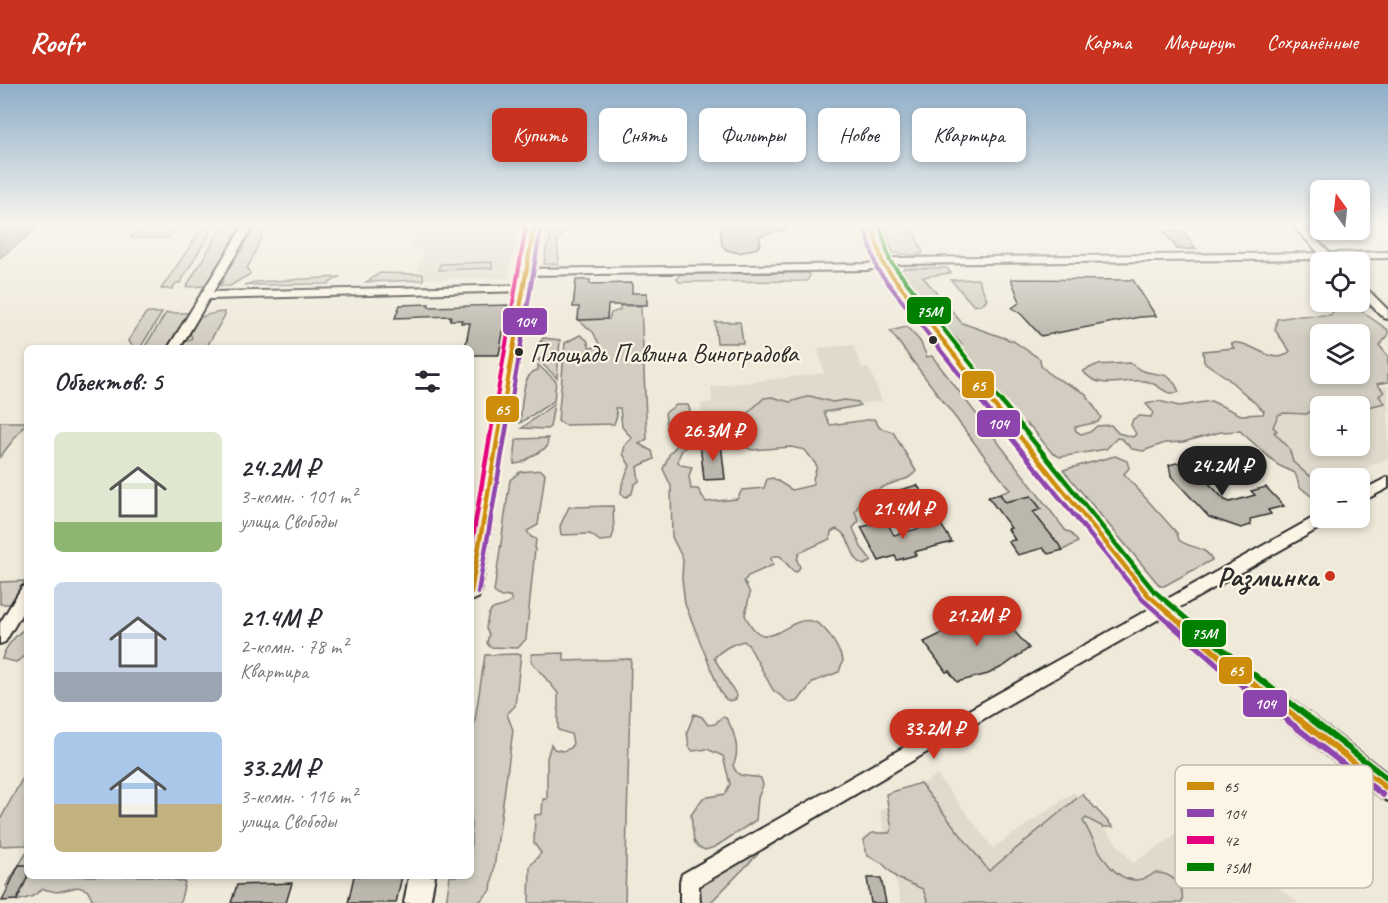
<!DOCTYPE html>
<html lang="ru">
<meta charset="utf-8">
<style>
body{margin:0;font-family:Caveat,sans-serif;background:#f2f2f3;color:#2b2b33;height:100vh;display:flex;flex-direction:column;font-size:22px;white-space:nowrap}
*{box-sizing:border-box;margin:0}
p{font-size:20px;color:#7c7c81}
.icon{flex:none;width:33px;height:33px;fill:none;stroke:currentColor;stroke-width:2;stroke-linecap:round;stroke-linejoin:round}
.map{position:relative;flex:1;overflow:hidden}
.panel{position:absolute;left:24px;top:261px;width:450px;height:534px;display:flex;flex-direction:column;background:#fff;border-radius:9px;box-shadow:0 3px 9px #0003}
.panel>*{flex:none}
.hud{position:absolute;left:492px;top:24px;width:570px;height:54px;display:flex;gap:12px}
.needle{width:39px;rotate:345deg}
.fabs{position:absolute;left:1310px;top:96px;display:grid;gap:12px}
.fabs a{display:grid;place-items:center;width:60px;height:60px;border-radius:9px;background:#fff;box-shadow:0 3px 9px #0003;font-size:30px}
.price{position:absolute;translate:-50% -51px;padding:0 14px;border-radius:21px;background:#c8321e;color:#fff;font-size:20px;line-height:39px;filter:drop-shadow(0 2px 3px #0008)}
.price::after{content:'';position:absolute;left:50%;top:36px;width:18px;height:14px;margin-left:-9px;background:inherit;clip-path:polygon(0 0,100% 0,50% 100%)}
.price.current{background:#222;color:#fff}
ul{padding:0;list-style:none}
li{display:flex;align-items:center;gap:18px;height:150px;padding:0 30px}
li span{display:grid;place-items:center;flex:none;width:168px;height:120px;border-radius:9px;color:#555}
li>.icon{margin-inline-start:auto}
span .icon{width:72px;height:72px;fill:#fffc;stroke-width:1}
li b{font-size:26px}
h2{display:flex;justify-content:space-between;align-items:center;height:72px;padding:0 30px;font-size:26px}
.chip{padding:0 21px;border-radius:9px;background:#fff;box-shadow:0 3px 9px #0003;font-size:21px;line-height:54px}
.chip.current{background:#c8321e;color:#fff}
header{display:flex;align-items:center;gap:36px;box-sizing:border-box;height:84px;padding:0 30px;background:#c8321e;color:#fff}
header strong{font-size:28px}
nav{display:flex;gap:33px;margin-inline-start:auto;font-size:21px}
.map>svg:first-child{display:block}
</style>
<header>
<strong>Roofr</strong>
<nav><a>Карта</a><a>Маршрут</a><a>Сохранённые</a></nav>
</header>
<div class="map">
<svg width="1388" height="819" viewBox="0 0 1388 819">
<rect width="100%" height="100%" fill="#efe9da"/>
<filter id="ink" filterUnits="userSpaceOnUse"><feTurbulence type="fractalNoise" baseFrequency=".0167" numOctaves="2"/><feDisplacementMap in="SourceGraphic" scale="12" xChannelSelector="R" yChannelSelector="G"/><feConvolveMatrix kernelMatrix="1 2 1 2 8 2 1 2 1" color-interpolation-filters="sRGB"/></filter>
<g filter="url(#ink)">
<!-- built -->
<path fill="#e0dacc" fill-rule="evenodd" d="M414,142h104l-10,52 -93,1 8,-28 -14,-3z
M853,261l9,23h7l13,33 -132,15 -11,8h-34l-5,-20 12,-2 -1,-15 113,-14 -6,-25z
M1388,302v72l-43,20h-25v12l-77,-69 66,-22zM1320,322h39v40h-39z
M937,691l56,73 81,-56 59,71 63,-41 102,81h-397l-21,-92z"/>
<!-- green -->
<path fill="#d2cdc0" stroke="#7e7c76" stroke-width="1.5" fill-rule="evenodd" d="M141,142h37l-10,12h-37z
M204,142h10l-34,57h-4l-4,6h-11z
M223,142h20l-38,60 -19,1z
M549,142h18l-4,2 1,5 -7,8 2,18 -2,5h-13l3,-19 4,-5 -3,-5z
M884,142h28l11,27 -8,2 -22,-2z
M254,147h9c0,4 -13,33 -16,37l3,6 -20,12h-9l9,-25 12,-11 6,-13z
M492,178v6l-53,2 1,-6z
M904,184h43l4,5 -28,4 39,46 51,18 27,18 1,7 11,10 33,17 16,24 -3,5 -23,5 1,4 5,3 9,-2 7,-6 14,-1 7,8 15,4 3,-3 -5,-9 2,-6 7,-3 11,1 2,-5 -7,-8 13,-3 20,5 32,-5 30,14 22,-1 1,-3 -38,-34 -22,-15 -1,-11 31,-3 -3,-5c21,-4 42,26 59,8l-15,-21 2,-11 20,-3 33,-1 11,-11 17,5 30,21v6l-9,9 9,11v26l-11,2 7,8 -5,4 6,7 -21,5 -31,-2 -9,-3 -7,2 -10,9 -23,-1 -6,2 -5,12 4,4 -3,1 15,16 4,14 15,13 12,5v17l-9,-1 -11,-9 -5,-14 -17,-8 -38,-34 -19,1 -38,10 -18,1 -22,8 -11,-2 -10,-10 -5,-1 -11,11 -46,8 -8,-4 -21,-26 -15,-9 -3,-7c-9,-2 -18,-10 -21,-19 -3,-6 1,-3 -4,-9 -10,-11 -27,-20 -26,-38l-64,-70zM1320,250h39v40h-39z
M380,189l39,1h4v6l-57,2z
M808,189l2,2 -3,6 -128,1 -2,-3 3,-5z
M339,193l-11,7 -84,1 11,-3z
M978,195l9,20 -5,5 -8,2 -23,-26z
M620,222h21l6,133 -8,5 13,7 2,8 -17,8 2,14 -5,4 -2,8 -6,4 -5,-3 1,-10 8,-18 -7,-12 2,-9 7,-7 -10,-11 -2,-19h-5l2,8 -3,8 -49,1 -7,-4 7,-78 15,-8 7,5 3,8 6,-1 3,-3 -6,-12 -15,-12 31,-1 2,-6 9,-3z
M224,228l1,3 -19,33h-27l2,-4 11,-6c-9,-19 18,-25 32,-26z
M146,229h16l-22,35h-5l-7,-7z
M166,229h23l-21,35h-24z
M715,238h25l3,21h-26z
M907,243l13,14 7,16 5,-1 134,175 4,1 8,10 -15,8 -7,-9h-4l-19,-29 8,-3 -10,-13 -26,6 -5,-8 10,-4 -120,-159z
M543,254l17,2 -3,38 -19,-18 10,-6 -1,-12h-7z
M1130,279c4,3 8,6 13,8 17,6 27,-2 36,21 -13,5 -19,-7 -30,-10 -23,-6 -48,12 -66,-11l13,-6z
M538,281l18,16 -2,20 -34,22c2,-15 1,-51 18,-53z
M810,312l22,6 13,-2 13,2 2,3 -2,1 -34,6 6,13 44,-6 6,9 13,4 23,39c-6,8 -11,8 -20,11 -15,5 -35,14 -41,30l4,9 -6,7 8,19 11,14 -8,4c-15,-6 -11,-29 -28,-36l-5,3 -1,7 -31,14 -2,7 3,7 -3,5 -4,-1 -13,-15h-7l-2,2 2,7 -25,11 -4,5 6,12 -5,22c29,63 58,-49 98,45l-4,12 -26,10 -15,19 -8,2 -17,-13 -24,-44 -5,-5c-11,2 -23,9 -30,17l23,38 -1,3c-9,5 -13,-2 -17,-10l-34,-85 -3,-25 1,-20 -11,-22 -1,-51 -8,-17 7,-16 9,-10 -12,-14 -2,-16 11,-8h12l2,5 -7,6 2,7 31,-2 4,3 2,11c-16,4 -42,4 -44,27l3,3 11,2 -3,9 2,13h7l8,13 31,-3 5,-9 22,-2 3,-9 6,-1 19,12 21,-5v-6l4,-13 -12,-16 -14,-3 -39,3 -12,-5 -3,-5 1,-18 26,-24 8,-1 18,5z
M554,320l-4,23 -3,2 -25,-1z
M0,338h27l-27,35z
M548,354l-1,9 -26,16 -7,1 2,-23 2,-2z
M1115,372l12,5 2,7 -5,6 53,59 2,7c11,9 26,5 33,20l-48,26h-4l-97,-116z
M541,386l4,4 -7,51 -11,6 4,6 5,2 -10,100 -8,9 -28,-1 -3,-4 2,-9 -3,-5c3,-30 9,-15 26,-28l-2,-5 -9,1 -7,-5 16,-112 10,-8z
M613,422l1,26 -3,8 -11,1 -10,-7 -29,1 -1,-9 9,-19z
M25,497l-14,23h-11v-22z
M27,544v27l-11,7 -14,-3c2,-10 15,-27 25,-31z
M564,569v8l67,-2 -6,244h-96l1,-37 11,-13 -7,-10 1,-28 7,-1 1,-15h4v-41l4,-14 3,5 9,2 8,-3 2,-5 -2,-9 -13,-4v-37l-27,-32 1,-7z
M521,570l-6,52 -8,8 6,16 -22,160 -13,13h-32l4,-27h21v-130l14,-91z
M694,630l8,3 6,8 7,-1 7,-7 4,1c8,12 15,33 7,47 5,16 16,9 28,13l2,7 -5,13 -2,22 -41,27 -10,3 -7,-3 -4,-6 -3,-26 12,-17 22,-4 5,-10 -7,-28 -16,-7 -14,2 -4,-4 -2,-15z
M27,686v75l-27,1v-26z
M920,699l69,88 93,-77 31,33h-10l-17,-9 -3,3c12,20 26,60 54,59 7,-1 13,-3 17,-7 18,-1 31,12 28,30h-254l-5,-14 -26,-11 -15,-15 -14,-7 -3,-5 -1,-11 8,-7h17l3,-4 -6,-35z
M756,764l4,2 -2,4 -48,49h-13v-17z
M27,768v24h127l31,6 -5,21h-72l-15,-3 -6,-10 -9,-3 -21,5 -14,-3 -12,8 -14,4 -11,-15z"/>
<!-- water -->
<path fill="#a6a399" stroke="#75736d" stroke-width="1.5" d="M0,142h40l-40,32z"/>
<!-- building -->
<path fill="#bcb7ac" stroke="#2b2b2b" stroke-width="1.5" d="M720,142h66l1,3 -28,7 2,7 -4,5 -18,5 -12,-3 -5,-5z
M1164,147h19l13,18h-19z
M1011,195l122,1 23,36 -16,1 -99,19 -20,-22 -9,-6 8,-6z
M576,196h14v4l42,-1v10h15v12h-39l-1,14 -29,1 1,-13h-6z
M429,220v3l79,-2 -9,50h-28v-7h-6l5,-25h-9l1,-3h-12l1,-4 -56,2 5,-13z
M721,359l4,36 -21,1 -4,-36z
M1195,374l9,10 -7,3 28,29 5,2 25,-7 -4,-4 15,-4 18,19 -16,4 3,4 -21,5 1,6 -10,3 -32,-11 -38,-41 -2,-11z
M917,401l12,17 -22,6 -11,-17z
M1000,410l5,8 26,-6 10,13 -8,3 30,38 -15,4 -5,-6 -25,7 -10,-14 7,-1 -7,-11 3,-1 -23,-31z
M886,437l8,14 46,-12 12,19 -38,10 2,3 -19,5 -2,-4 -16,5 -18,-34z
M994,524l35,40 -25,18 -16,8 -31,8 -8,-11 -3,1 -22,-30z
M19,781h8v13l-10,22 -15,1z
M354,792h48l-6,27h-48z
M867,794h14l5,25h-15z
M292,799l-6,20h-55l6,-18z"/>
<g fill="none" stroke-linecap="round" stroke-linejoin="round">
<!-- minor casing -->
<g stroke="#2b2b2b" stroke-width="4">
<path id="minor" d="M243,142h10l-40,66 310,-7 5,3 -5,3 -314,8 -29,49h-12z
M1293,142h10l27,27 58,-1v6l-52,1 -5,3 -6,-3 -430,5 -28,6 -341,5 -5,-3 5,-3 341,-5 28,-6 424,-5z
M1359,200l4,1 25,25v9l-4,-1 -25,-25z
M1388,393v11l-29,15v-11z
M1320,430v4h12l-2,4 -321,182 -310,182 1,17h-20v-22l2,-7 315,-180z
M27,502v19l-22,37 -5,2v-21l22,-36z"/>
</g>
<!-- major casing -->
<g stroke="#2b2b2b" stroke-width="4">
<path id="major" d="M528,142h12l-59,366 -3,6 -7,3v-64z
M866,142h12l12,37 160,201 105,125 87,73 146,112v27l-8,-4 -154,-121 -85,-75 -103,-127 -160,-207z
M409,792h26l-5,27h-26z"/>
</g>
<!-- minor -->
<use href="#minor" fill="#fcf5e5" fill-rule="evenodd"/>
<!-- major -->
<use href="#major" fill="#fcf5e5" fill-rule="evenodd"/>
<!-- bus-1-far2 casing -->
<g stroke="#fcf5e5" stroke-width="8">
<path id="bus-1-far2" d="M872,142l11,38 109,139
M504,319l30,-177"/>
</g>
<!-- bus-1-far1 casing -->
<g stroke="#fcf5e5" stroke-width="9">
<path id="bus-1-far1" d="M991,317l157,194 35,30
M471,508l33,-191"/>
</g>
<!-- bus-1 casing -->
<g stroke="#fcf5e5" stroke-width="10">
<path id="bus-1" d="M1181,539l53,46 154,120"/>
</g>
<!-- bus-2-far2 casing -->
<g stroke="#fcf5e5" stroke-width="8">
<path id="bus-2-far2" d="M865,144l12,41 105,134
M511,319l30,-176"/>
</g>
<!-- bus-2-far1 casing -->
<g stroke="#fcf5e5" stroke-width="9">
<path id="bus-2-far1" d="M981,317l162,199 29,25
M478,509l33,-192"/>
</g>
<!-- bus-2 casing -->
<g stroke="#fcf5e5" stroke-width="10">
<path id="bus-2" d="M1170,539l59,52 154,120"/>
</g>
<!-- bus-3-far1 casing -->
<g stroke="#fcf5e5" stroke-width="8">
<path id="bus-3-far1" d="M496,319l30,-177"/>
</g>
<!-- bus-3 casing -->
<g stroke="#fcf5e5" stroke-width="9">
<path id="bus-3" d="M471,464l25,-147"/>
</g>
<!-- bus-4-far2 casing -->
<g stroke="#fcf5e5" stroke-width="8">
<path id="bus-4-far2" d="M880,142l10,35 112,142"/>
</g>
<!-- bus-4-far1 casing -->
<g stroke="#fcf5e5" stroke-width="9">
<path id="bus-4-far1" d="M1001,317l152,189 41,35"/>
</g>
<!-- bus-4 casing -->
<g stroke="#fcf5e5" stroke-width="10">
<path id="bus-4" d="M1192,539l47,40 149,116"/>
</g>
<!-- bus-1-far2 -->
<use href="#bus-1-far2" stroke="#ce8d09" stroke-width="4"/>
<!-- bus-1-far1 -->
<use href="#bus-1-far1" stroke="#ce8d09" stroke-width="4.5"/>
<!-- bus-1 -->
<use href="#bus-1" stroke="#ce8d09" stroke-width="6"/>
<!-- bus-2-far2 -->
<use href="#bus-2-far2" stroke="#8e44ad" stroke-width="4"/>
<!-- bus-2-far1 -->
<use href="#bus-2-far1" stroke="#8e44ad" stroke-width="4.5"/>
<!-- bus-2 -->
<use href="#bus-2" stroke="#8e44ad" stroke-width="6"/>
<!-- bus-3-far1 -->
<use href="#bus-3-far1" stroke="#e5007d" stroke-width="4"/>
<!-- bus-3 -->
<use href="#bus-3" stroke="#e5007d" stroke-width="4.5"/>
<!-- bus-4-far2 -->
<use href="#bus-4-far2" stroke="#008000" stroke-width="4"/>
<!-- bus-4-far1 -->
<use href="#bus-4-far1" stroke="#008000" stroke-width="4.5"/>
<!-- bus-4 -->
<use href="#bus-4" stroke="#008000" stroke-width="6"/>
</g>
</g>
<!-- sky -->
<linearGradient id="sky" x2="0" y2="1"><stop stop-color="#8dadc8"/><stop offset="0.55" stop-color="#f8f5ee"/><stop offset="1" stop-color="#f8f5ee" stop-opacity="0"/></linearGradient>
<rect width="1388" height="256" fill="url(#sky)"/>
<!-- markers -->
<g fill="#2b2b2b" stroke="#fcf5e5" stroke-width="2">
<circle cx="933" cy="256" r="5"/>
<circle cx="519" cy="268" r="5"/>
</g>
<circle fill="#c8321e" stroke="#fcf5e5" stroke-width="2" cx="1330" cy="492" r="6"/>
<g text-anchor="middle" stroke-width="4.5" stroke-linejoin="round" paint-order="stroke">
<!-- bus labels -->
<g font-size="26" fill="#2b2b2b" stroke="#fcf5e5" text-anchor="start">
<text x="530" y="278">Площадь Павлина Виноградова</text>
</g>
<!-- poi labels -->
<g font-size="28" font-weight="bold" fill="#2b2b2b" stroke="#fcf5e5" text-anchor="end">
<text x="1318" y="502">Разминка</text>
</g>
</g>
<!-- legend -->
<rect x="1175" y="681" width="198" height="123" rx="9" fill="#fcf5e5" stroke="#bdb8ad" stroke-width="1.5"/>
<rect x="1187" y="698" width="27" height="8" fill="#ce8d09"/>
<rect x="1187" y="725" width="27" height="8" fill="#8e44ad"/>
<rect x="1187" y="752" width="27" height="8" fill="#e5007d"/>
<rect x="1187" y="779" width="27" height="8" fill="#008000"/>
<g font-size="16" fill="#2b2b2b">
<text x="1224" y="708">65</text>
<text x="1224" y="735">104</text>
<text x="1224" y="762">42</text>
<text x="1224" y="789">75М</text>
</g>
<g stroke="#fcf5e5" stroke-width="2">
<rect x="906" y="212" width="46" height="29" rx="6" fill="#008000"/>
<rect x="502" y="223" width="46" height="29" rx="6" fill="#8e44ad"/>
<rect x="961" y="286" width="34" height="29" rx="6" fill="#ce8d09"/>
<rect x="485" y="311" width="35" height="28" rx="6" fill="#ce8d09"/>
<rect x="976" y="325" width="45" height="29" rx="6" fill="#8e44ad"/>
<rect x="1181" y="535" width="46" height="29" rx="6" fill="#008000"/>
<rect x="1218" y="572" width="35" height="29" rx="6" fill="#ce8d09"/>
<rect x="1242" y="605" width="46" height="29" rx="6" fill="#8e44ad"/>
</g>
<g font-size="16" text-anchor="middle" font-weight="bold" fill="#fff">
<text x="929" y="233">75М</text>
<text x="525" y="243">104</text>
<text x="978" y="307">65</text>
<text x="502" y="331">65</text>
<text x="998" y="345">104</text>
<text x="1204" y="555">75М</text>
<text x="1236" y="592">65</text>
<text x="1265" y="625">104</text>
</g>
</svg>
<div class="fabs">
<a><svg class="needle" viewBox="-14 -14 28 28"><path d="M0-13l5 13h-10z" fill="#e53935"/><path d="M0 13l5-13h-10z" fill="#7c7c81"/></svg></a>
<a><svg class="icon" aria-label="locate" viewBox="0 0 24 24"><circle cx="12" cy="12" r="6"/><path d="M12 2v4M12 18v4M2 12h4M18 12h4"/></svg></a>
<a><svg class="icon" aria-label="layers" viewBox="0 0 24 24"><path d="M12 4l9 5-9 5-9-5zM3 14l9 5 9-5"/></svg></a>
<a>+</a>
<a>−</a>
</div>
<b class="price" style="left:713px;top:378px">26.3M ₽</b>
<b class="price current" style="left:1222px;top:413px">24.2M ₽</b>
<b class="price" style="left:903px;top:456px">21.4M ₽</b>
<b class="price" style="left:977px;top:563px">21.2M ₽</b>
<b class="price" style="left:934px;top:676px">33.2M ₽</b>
<div class="hud">
<a class="chip current">Купить</a>
<a class="chip">Снять</a>
<a class="chip">Фильтры</a>
<a class="chip">Новое</a>
<a class="chip">Квартира</a>
</div>
<section class="panel">
<h2>Объектов: 5<svg class="icon" aria-label="filters" viewBox="0 0 24 24"><path d="M4 7h16M4 17h16"/><circle cx="9" cy="7" r="2"/><circle cx="15" cy="17" r="2"/></svg></h2>
<ul>
<li><span style="background:linear-gradient(#dfe7d0 75%,#8fb573 0)"><svg class="icon" aria-label="home" viewBox="0 0 24 24"><path d="M3 11l9-7 9 7M6 9v11h12V9"/></svg></span><div><b>24.2M ₽</b><p>3-комн. · 101 m²</p><p>улица Свободы</p></div></li>
<li><span style="background:linear-gradient(#c9d6e8 75%,#9aa5b1 0)"><svg class="icon" aria-label="home" viewBox="0 0 24 24"><path d="M3 11l9-7 9 7M6 9v11h12V9"/></svg></span><div><b>21.4M ₽</b><p>2-комн. · 78 m²</p><p>Квартира</p></div></li>
<li><span style="background:linear-gradient(#a9c7e8 60%,#c2b280 0)"><svg class="icon" aria-label="home" viewBox="0 0 24 24"><path d="M3 11l9-7 9 7M6 9v11h12V9"/></svg></span><div><b>33.2M ₽</b><p>3-комн. · 116 m²</p><p>улица Свободы</p></div></li>
</ul>
</section>
</div>
